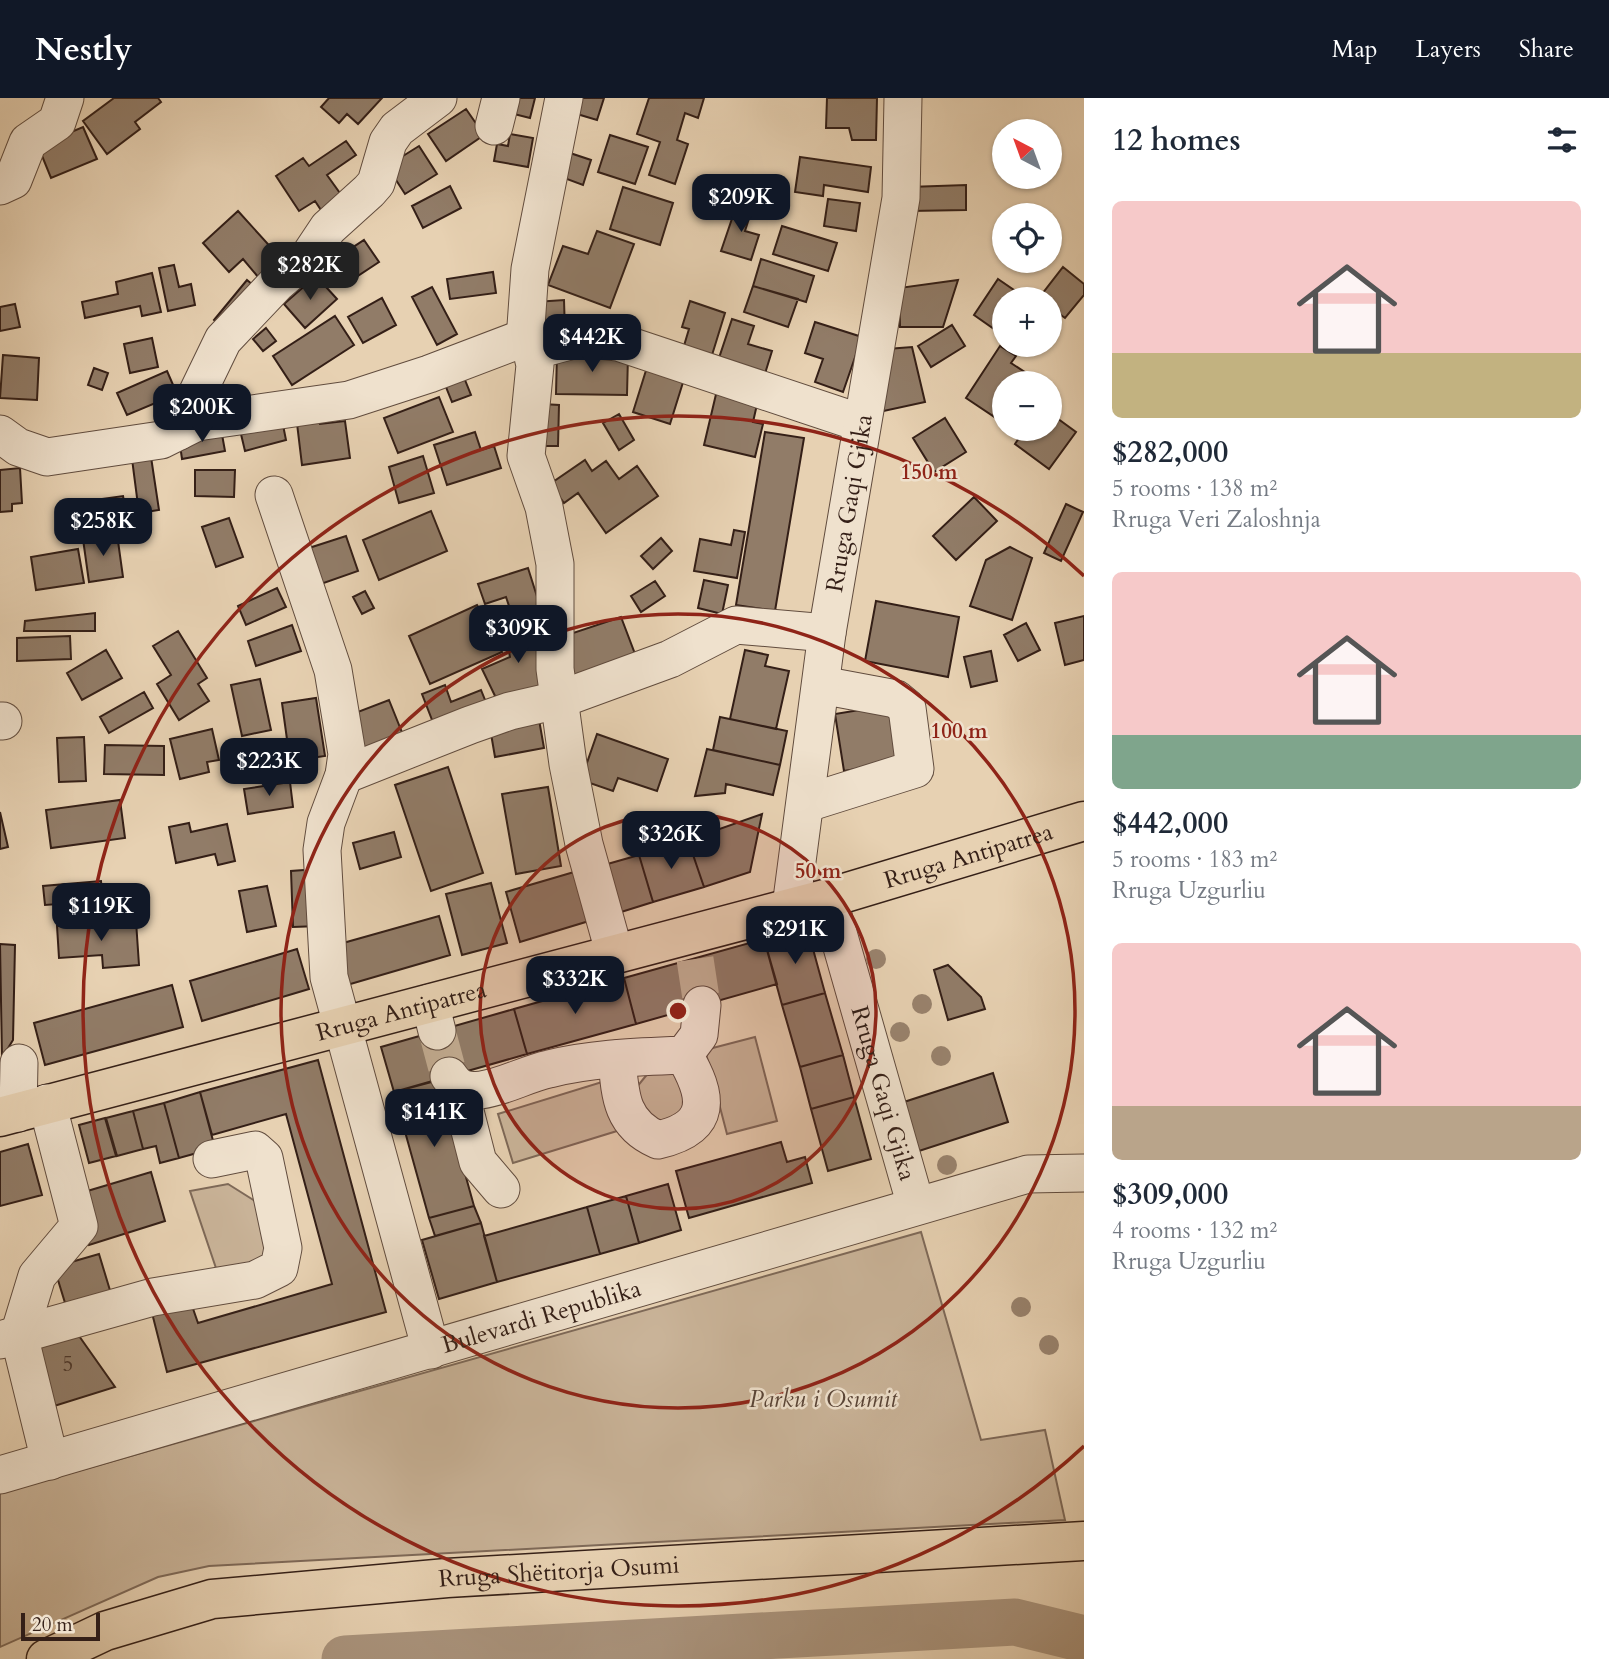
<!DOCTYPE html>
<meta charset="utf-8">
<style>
body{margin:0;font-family:Cardo,serif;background:#f6f6f7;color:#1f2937;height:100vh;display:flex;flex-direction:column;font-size:26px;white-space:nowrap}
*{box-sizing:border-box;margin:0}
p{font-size:23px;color:#747a83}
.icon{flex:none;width:38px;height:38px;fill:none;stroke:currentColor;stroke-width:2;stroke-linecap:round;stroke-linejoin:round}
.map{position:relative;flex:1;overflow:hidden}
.side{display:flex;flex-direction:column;background:#fff;width:525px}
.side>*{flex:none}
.needle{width:46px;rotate:319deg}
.fabs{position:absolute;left:992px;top:21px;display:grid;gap:14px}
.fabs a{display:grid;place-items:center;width:70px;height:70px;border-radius:50%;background:#fff;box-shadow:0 2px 5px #0004;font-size:35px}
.scale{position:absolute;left:21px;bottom:18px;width:79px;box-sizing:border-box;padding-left:7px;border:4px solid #341f17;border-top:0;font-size:19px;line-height:24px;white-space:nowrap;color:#341f17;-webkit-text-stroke:5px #efe1cd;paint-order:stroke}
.price{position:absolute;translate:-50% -60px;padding:0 16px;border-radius:14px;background:#111827;color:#fff;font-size:23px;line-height:46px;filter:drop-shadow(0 2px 4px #0008)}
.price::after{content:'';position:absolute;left:50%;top:42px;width:21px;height:16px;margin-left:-10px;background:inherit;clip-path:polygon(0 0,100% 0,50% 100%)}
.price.current{background:#222;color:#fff}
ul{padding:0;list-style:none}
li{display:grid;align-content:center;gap:14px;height:371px;padding:0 28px}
li span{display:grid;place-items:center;height:217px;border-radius:10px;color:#555}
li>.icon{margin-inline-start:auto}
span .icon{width:126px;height:126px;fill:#fffc;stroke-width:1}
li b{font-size:30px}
h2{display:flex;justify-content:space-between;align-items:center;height:84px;padding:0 28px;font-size:30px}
header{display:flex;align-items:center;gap:42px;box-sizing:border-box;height:98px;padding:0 35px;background:#111827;color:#fff}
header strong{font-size:33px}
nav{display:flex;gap:38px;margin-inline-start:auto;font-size:24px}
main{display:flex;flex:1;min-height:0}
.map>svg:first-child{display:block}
</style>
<header>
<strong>Nestly</strong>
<nav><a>Map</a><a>Layers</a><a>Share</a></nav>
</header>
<main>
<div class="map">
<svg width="1084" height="1561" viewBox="0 0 1084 1561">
<rect width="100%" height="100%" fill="#e7d1b2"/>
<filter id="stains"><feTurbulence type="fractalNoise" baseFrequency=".00286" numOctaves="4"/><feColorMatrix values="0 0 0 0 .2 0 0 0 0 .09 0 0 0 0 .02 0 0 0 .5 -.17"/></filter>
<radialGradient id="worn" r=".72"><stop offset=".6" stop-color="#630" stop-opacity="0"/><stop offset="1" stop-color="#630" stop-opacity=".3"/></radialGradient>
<!-- green -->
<path fill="#c9b398" stroke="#7e6958" stroke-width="2" d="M755,939l22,84 -50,13 -22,-84z
M649,974h29l9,44 -37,7 -14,-35z
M602,984l15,49 -104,32 -15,-49z
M228,1086l35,22 7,36 -10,24 -40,14 -30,-89z
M921,1134l60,208 64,-10 20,90 -856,46 -51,11 -158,70v-154z"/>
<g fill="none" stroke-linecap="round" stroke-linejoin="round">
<!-- river -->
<path stroke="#aa947d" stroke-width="47" d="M345,1561l670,-37 69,17"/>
</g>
<!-- building -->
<path fill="#917c68" stroke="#341f17" stroke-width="2" d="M114,0h44l3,4 -26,20 5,7 -33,25 -24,-33z
M329,0h53l-24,26 -11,-10 -8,9 -18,-16z
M509,0h26l-5,20 -24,-6z
M571,0h33l-7,22 -30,-9z
M649,0h55l-6,20 -13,-5 -8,27 11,4 -13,40 -26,-9 11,-33 -23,-8z
M827,0h50l-1,42h-24l-3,-12h-23z
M466,11l18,26 -38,26 -18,-27z
M83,29l14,32 -46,19 -13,-32z
M510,36l23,4 -5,29 -34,-6 3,-17 11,2z
M610,37l38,12 -13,37 -37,-12z
M346,43l10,14 -29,20 15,21 -21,14 -6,-9 -16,10 -23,-35 27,-18 6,8z
M419,48l18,28 -32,20 -18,-28z
M564,53l27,9 -8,25 -27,-10z
M800,59l71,10 -3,25 -44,-7 -1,11 -28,-4z
M966,87v25l-56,1 -1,-24z
M450,88l11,22 -38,20 -11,-22z
M623,89l50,16 -13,42 -50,-16z
M828,101l32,4 -4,28 -32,-5z
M738,103l15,5 -8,25 14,4 -8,25 -30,-9z
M238,113l48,53 -22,20 -21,-25 -14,13 -26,-29z
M782,128l55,17 -9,28 -55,-17z
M597,133l37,13 -24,64 -62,-23 15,-39 25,8z
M364,142l15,22 -32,21 -15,-22z
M761,161l53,17 -8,26 -53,-16z
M174,167l5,22 12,-3 4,21 -27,6 -9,-43z
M1063,169l21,17v11l-19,23 -15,-11v-8l-11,-1z
M493,174l3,21 -46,6 -3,-20z
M152,175l9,39 -19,4 -2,-10 -55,12 -3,-16 36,-8 -2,-12z
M316,178l21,23 -32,29 -21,-24z
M998,181l29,20h-23v37l-30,-21z
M247,182l12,10 -34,40 -11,-10z
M958,182l-15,47h-43l-1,-39z
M753,188l45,13 -10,28 -44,-15z
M432,189l25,47 -20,11 -25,-48z
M382,200l14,27 -33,18 -15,-26z
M564,202l1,33 -29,2 -1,-33z
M690,203l35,12 -17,55 -28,-9 9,-30 -7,-2z
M15,206l5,23 -20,4v-24z
M335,218l19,29 -62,40 -19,-29z
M732,221l22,7 -6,18 24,7 -9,29 -46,-16z
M815,224l47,15 -19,55 -28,-10 8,-23 -18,-6z
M952,227l13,21 -34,21 -13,-21z
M266,230l10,13 -13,10 -10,-12z
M152,240l6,29 -28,6 -6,-29z
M1000,248l16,10 -5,7 29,19 -36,1v22l-8,13 -30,-20z
M912,249l13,55 -46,10 8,-63z
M557,255l71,2 -1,40 -71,-1z
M3,257l36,3 -2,42 -37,-2z
M648,266l37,12 -15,48 -37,-12z
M94,270l14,5 -6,17 -14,-5z
M461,272l10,25 -19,7 -10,-25z
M167,273l10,23 -50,21 -10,-22z
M717,292l41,10 -5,22 10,2 -8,33 -51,-12z
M439,299l14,35 -55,21 -14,-35z
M542,306l17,1 -1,41h-18z
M318,314l2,12 25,-3 5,37 -48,7 -6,-50z
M1050,315l26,19 -27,37 -34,-25 10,-15h25z
M619,316l15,26 -15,10 -16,-27z
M945,320l21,34 -32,20 -21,-34z
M282,322l4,20 -41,11 -5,-21z
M221,331l4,22 -43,8 -3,-21z
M475,334l6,18 13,-4 7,22 -54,17 -13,-40z
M765,334l39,6 -29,173 -39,-6z
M423,358l11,37 -35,10 -10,-36z
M151,359l8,53 -20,3 -7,-54z
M585,362l7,11 14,-10 13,18 18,-13 21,30 -52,37 -28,-40 -14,10 -14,-19z
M20,370l2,35 -10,1v7l-12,1v-42z
M195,372h40l-1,27 -39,-1z
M123,398l5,27 -30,4 -4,-27z
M974,399l23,24 -41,39 -23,-24z
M1066,406l17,8 -22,49 -17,-8z
M431,413l16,40 -68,29 -16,-40z
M229,420l14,39 -27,10 -14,-40z
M734,432l11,2 -8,46 -43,-7 6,-32 31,6z
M117,436l6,43 -34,5 -6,-43z
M346,438l12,35 -40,14 -12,-36z
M661,440l11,13 -19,18 -12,-13z
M1010,449l22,11 -20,62 -42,-14 16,-46z
M78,451l6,34 -48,7 -5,-33z
M528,470l12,38 -28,9 -6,-18 -21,7 -7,-20z
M704,482l24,5 -6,29 -24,-6z
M655,483l10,15 -24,16 -10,-16z
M277,490l9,19 -40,18 -8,-19z
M365,493l9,17 -12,6 -9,-17z
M876,503l83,16 -11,60 -83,-16z
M477,507l25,47 -72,32 -21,-48z
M95,515v18h-71l1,-10z
M1084,518v44l-19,5 -10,-42z
M621,519l14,37 -66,23 -14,-38z
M1026,525l14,27 -22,11 -14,-26z
M292,527l9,26 -45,15 -8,-25z
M541,527l2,64 -46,11 -15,-31 28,-12 -5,-26z
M178,533l29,47 -9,6 11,17 -30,19 -22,-36 14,-9 -18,-29z
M70,538l1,23 -54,2v-23z
M106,552l16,28 -40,22 -15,-27z
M745,552l23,5 -3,11 24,5 -13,58 -46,-10z
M991,553l6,30 -26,6 -7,-30z
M260,581l11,51 -29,6 -11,-51z
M445,587l6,17 30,-12 6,15 -53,20 -12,-31z
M144,594l9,16 -44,25 -9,-16z
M316,600l9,58 -35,5 -8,-58z
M389,602l16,40 -48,19 -15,-41z
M896,606l9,57 -61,10 -9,-57z
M538,616l6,34 -49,9 -6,-35z
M720,619l67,14 -7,34 -67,-15z
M212,631l7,31 -12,2 2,10 -29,7 -10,-40z
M597,636l71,25 -11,32 -39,-13 -5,13 -32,-11z
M84,639l2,44 -27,1 -2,-44z
M105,647l59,1v29l-60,-1z
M707,651l73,16 -7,30 -47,-11 -1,9 -30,3z
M448,669l35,106 -52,18 -36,-106z
M290,684l3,25 -45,7 -4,-25z
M548,689l13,79 -45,8 -14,-80z
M120,702l5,38 -74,10 -5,-38z
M0,714l8,35 -8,2z
M762,716l-12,58 -46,15 -16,-47z
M189,725l2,9 36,-8 8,37 -17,4 -3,-11 -39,9 -7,-36z
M394,734l7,25 -41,12 -7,-26z
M688,742l16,47 -51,15 -14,-47z
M639,757l14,47 -35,11 -14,-48z
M317,771l2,57 -26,1 -2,-56z
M574,774l15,49 -69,21 -14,-50z
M101,783l3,33 -31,3 -1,-14 -27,2 -2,-19z
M491,785l16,60 -45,12 -16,-61z
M267,788l9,40 -29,6 -8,-41z
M439,818l11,39 -103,30 -11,-40z
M136,823l3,44 -36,3 -1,-13 -43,3 -2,-32z
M807,829l18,66 -43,12 -18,-66z
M764,841l13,45 -141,40 -12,-46z
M0,846l15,1 -2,95 -11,18z
M297,851l12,40 -107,32 -12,-40z
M948,867l33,32 4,12 -37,11 -14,-50z
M624,880l12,46 -109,30 -13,-45z
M172,887l11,42 -138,38 -11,-42z
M825,895l18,62 -43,12 -18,-62z
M514,911l13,45 -133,38 -13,-45z
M843,957l11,42 -43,12 -11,-42z
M318,962l68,252 -219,60 -15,-59 39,-10 7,20 134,-39 -46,-170 -74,21 -12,-43z
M993,975l15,49 -89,29 -15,-49z
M439,982l35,126 -45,12 -35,-126z
M200,994l15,56 -36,10 -15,-55z
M854,999l17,62 -43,12 -17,-62z
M164,1005l15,55 -19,5 -4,-17 -13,3 -10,-38z
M133,1013l10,38 -26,7 -11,-38z
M105,1020l11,38 -27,7 -10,-38z
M781,1044l6,20 18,-5 7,26 -123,35 -13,-47z
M28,1046l14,51 -42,11v-54z
M151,1074l14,49 -76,24 -15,-50z
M668,1086l13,46 -42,13 -13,-47z
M626,1098l13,47 -39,11 -13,-47z
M474,1108l7,17 -46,13 -6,-18z
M587,1109l13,47 -103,28 -13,-46z
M481,1125l16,59 -58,17 -17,-59z
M99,1156l13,43 -46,9 -12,-39z
M72,1228l43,61 -64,20 -21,-67z"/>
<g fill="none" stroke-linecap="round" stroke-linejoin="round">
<!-- minor-tunnel -->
<path stroke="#c3ad93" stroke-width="37" stroke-dasharray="37 18" stroke-linecap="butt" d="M695,861l7,46
M437,933l12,45"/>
<!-- minor casing -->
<g stroke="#614c3e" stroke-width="39">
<g id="minor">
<path d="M564,0l-34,171 -4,57 9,39 -9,91 18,51 11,57v105l13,95 16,80 31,111"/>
<path d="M494,28l7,-28"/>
<path d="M0,88l13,-6 15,-38 29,-20 8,-24"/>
<path d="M532,253l49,-13 37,4 243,81"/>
<path d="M179,333l44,-91 53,-56 34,-29 18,-27 41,-37 7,-8 12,-41 9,-13 41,-31"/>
<path d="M0,336l18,13 29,10 114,-17 36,-18 152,-22 80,-26 100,-38"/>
<path d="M274,397l59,175 14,84 -3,21 -18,48 -4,27 7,127 102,373"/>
<path d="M0,623h3"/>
<path d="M344,677l126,-50 40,-14 48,-11 112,-41 66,-34 91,8"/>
<path d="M807,705l108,-34 -8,-61 -11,-9 -75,-14"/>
<path id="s1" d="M828,800l88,308"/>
<path id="s2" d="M791,809l36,-274 74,-435 2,-100"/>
<path d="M430,905l7,28"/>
<path d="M617,961c3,36 4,65 41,81 56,-13 50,-44 26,-85"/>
<path d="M449,978c9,13 17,16 32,14 23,-3 45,-16 68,-21 44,-11 90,-12 135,-14l15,-20 3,-30"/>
<path d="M459,990l19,74 23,27"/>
<path d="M47,1005l32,123 -42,50 -18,59 31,126"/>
<path d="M18,1015l1,-50"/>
<path d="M0,1242l153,-43 102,-17 24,-12 4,-20 -19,-90 -9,-8 -43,9"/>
<path id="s3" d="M0,1377l1028,-301 56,-1"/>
</g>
</g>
<!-- major casing -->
<g stroke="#341f17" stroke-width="41">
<g id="major">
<path id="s4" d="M0,1019l828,-219 256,-77"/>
<path id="s5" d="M46,1561l59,-28 107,-32 235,-21 637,-37"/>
</g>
</g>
<!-- minor -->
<use href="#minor" stroke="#efe1cd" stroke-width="37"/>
<!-- major -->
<use href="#major" stroke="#e7d1b2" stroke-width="38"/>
</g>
<!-- trees -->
<g fill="#99836e">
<circle cx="876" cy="861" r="10"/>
<circle cx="922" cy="906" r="10"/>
<circle cx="900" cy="934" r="10"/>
<circle cx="941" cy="958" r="10"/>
<circle cx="947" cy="1067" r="10"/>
<circle cx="1021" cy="1209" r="10"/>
<circle cx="1049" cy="1247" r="10"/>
</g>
<!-- distance rings -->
<circle cx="678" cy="913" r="198" fill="#8f2418" fill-opacity=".12"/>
<g fill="none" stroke="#8f2418" stroke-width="3.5">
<circle cx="678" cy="913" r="198"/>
<circle cx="678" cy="913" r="397"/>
<path d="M1084 1348A595 595 0 1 1 1084 478"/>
</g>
<g text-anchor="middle" stroke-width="5" stroke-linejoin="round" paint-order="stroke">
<!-- number labels -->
<g font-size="21" fill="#4b362b">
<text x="68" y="1273">5</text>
</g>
<!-- street labels -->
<g font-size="24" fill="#341f17" stroke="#efe1cd">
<text dy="8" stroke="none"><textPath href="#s2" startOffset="408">Rruga Gaqi Gjika</textPath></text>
<text dy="8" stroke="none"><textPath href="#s4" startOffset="1003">Rruga Antipatrea</textPath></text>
<text dy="8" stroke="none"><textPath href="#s4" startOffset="415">Rruga Antipatrea</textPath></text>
<text dy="8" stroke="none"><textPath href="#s1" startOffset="203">Rruga Gaqi Gjika</textPath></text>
<text dy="8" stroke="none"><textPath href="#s3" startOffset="564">Bulevardi Republika</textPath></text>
<text dy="8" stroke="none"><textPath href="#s5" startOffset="525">Rruga Shëtitorja Osumi</textPath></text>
</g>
<!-- park labels -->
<g font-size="24" font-style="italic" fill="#594437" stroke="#efe1cd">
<text x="823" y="1309">Parku i Osumit</text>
</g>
</g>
<circle cx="678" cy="913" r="10" fill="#8f2418" stroke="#efe1cd" stroke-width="3.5"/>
<g font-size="21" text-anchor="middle" font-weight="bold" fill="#8f2418" stroke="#efe1cd" stroke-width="5" stroke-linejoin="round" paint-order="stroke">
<text x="929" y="381">150 m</text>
<text x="959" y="640">100 m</text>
<text x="818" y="780">50 m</text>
</g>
<rect width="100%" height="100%" filter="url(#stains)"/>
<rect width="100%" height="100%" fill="url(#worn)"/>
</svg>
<div class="fabs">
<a><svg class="needle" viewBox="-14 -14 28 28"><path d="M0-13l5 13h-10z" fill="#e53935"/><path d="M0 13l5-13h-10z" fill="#747a83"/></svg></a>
<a><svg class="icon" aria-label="locate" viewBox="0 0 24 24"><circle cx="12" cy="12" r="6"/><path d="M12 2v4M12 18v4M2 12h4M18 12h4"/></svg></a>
<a>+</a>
<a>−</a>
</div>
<div class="scale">20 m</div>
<b class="price" style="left:741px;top:136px">$209K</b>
<b class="price current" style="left:310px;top:204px">$282K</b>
<b class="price" style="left:592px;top:276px">$442K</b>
<b class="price" style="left:202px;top:346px">$200K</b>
<b class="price" style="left:103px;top:460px">$258K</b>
<b class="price" style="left:518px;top:567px">$309K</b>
<b class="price" style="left:269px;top:700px">$223K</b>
<b class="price" style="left:671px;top:773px">$326K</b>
<b class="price" style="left:101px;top:845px">$119K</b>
<b class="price" style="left:795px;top:868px">$291K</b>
<b class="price" style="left:575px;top:918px">$332K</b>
<b class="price" style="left:434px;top:1051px">$141K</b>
</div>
<section class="side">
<h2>12 homes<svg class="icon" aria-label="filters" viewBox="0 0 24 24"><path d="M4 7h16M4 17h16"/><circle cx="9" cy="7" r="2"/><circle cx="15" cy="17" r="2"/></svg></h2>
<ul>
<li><span style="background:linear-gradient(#f6c9c9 70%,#c2b280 0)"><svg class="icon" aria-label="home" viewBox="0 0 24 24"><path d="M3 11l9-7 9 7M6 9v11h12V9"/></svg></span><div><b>$282,000</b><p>5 rooms · 138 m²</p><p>Rruga Veri Zaloshnja</p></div></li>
<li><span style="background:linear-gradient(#f6c9c9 75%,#7fa58c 0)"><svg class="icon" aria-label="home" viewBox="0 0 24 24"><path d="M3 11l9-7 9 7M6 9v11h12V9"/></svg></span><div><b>$442,000</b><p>5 rooms · 183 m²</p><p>Rruga Uzgurliu</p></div></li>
<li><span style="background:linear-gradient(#f6c9c9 75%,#b9a48a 0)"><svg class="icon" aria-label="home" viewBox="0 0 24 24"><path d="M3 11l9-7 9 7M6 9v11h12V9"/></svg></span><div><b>$309,000</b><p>4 rooms · 132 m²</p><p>Rruga Uzgurliu</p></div></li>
</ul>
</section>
</main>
